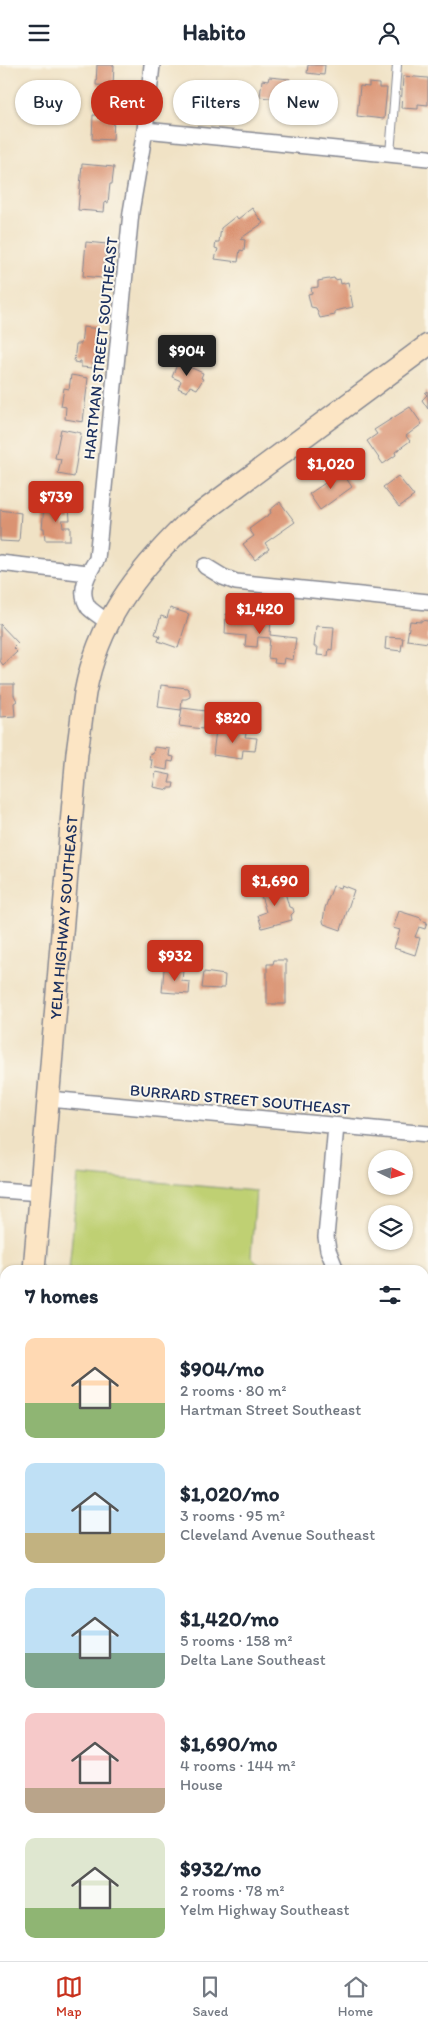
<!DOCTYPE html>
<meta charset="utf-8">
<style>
body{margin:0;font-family:Itim,sans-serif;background:#f6f6f7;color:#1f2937;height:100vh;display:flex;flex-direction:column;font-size:19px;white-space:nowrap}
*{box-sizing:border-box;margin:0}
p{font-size:16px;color:#747a83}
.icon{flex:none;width:28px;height:28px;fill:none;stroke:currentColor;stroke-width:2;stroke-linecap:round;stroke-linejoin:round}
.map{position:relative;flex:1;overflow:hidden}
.details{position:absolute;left:0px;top:1200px;width:429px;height:696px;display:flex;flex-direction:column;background:#fff;border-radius:15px 15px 0 0;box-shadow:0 1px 4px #0004}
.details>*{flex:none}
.banner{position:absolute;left:15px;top:15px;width:399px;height:45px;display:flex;gap:10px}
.needle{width:32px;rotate:95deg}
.controls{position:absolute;left:368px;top:1085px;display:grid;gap:10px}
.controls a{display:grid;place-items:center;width:45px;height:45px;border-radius:50%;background:#fff;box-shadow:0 1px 4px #0004;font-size:25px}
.price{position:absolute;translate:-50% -42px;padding:0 11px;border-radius:5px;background:#c8321e;color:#fff;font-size:16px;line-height:32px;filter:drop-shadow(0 1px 2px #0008)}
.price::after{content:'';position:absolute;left:50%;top:30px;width:15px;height:11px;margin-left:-8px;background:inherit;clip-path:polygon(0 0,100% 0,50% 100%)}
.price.on{background:#222;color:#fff}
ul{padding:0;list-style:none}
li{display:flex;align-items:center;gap:15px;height:125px;padding:0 25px}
li span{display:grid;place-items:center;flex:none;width:140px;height:100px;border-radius:10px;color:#555}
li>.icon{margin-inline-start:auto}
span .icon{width:60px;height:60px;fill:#fffc;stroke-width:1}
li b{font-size:21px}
h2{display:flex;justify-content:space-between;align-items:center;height:60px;padding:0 25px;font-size:21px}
.chip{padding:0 18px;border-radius:22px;background:#fff;box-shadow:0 1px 4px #0004;font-size:18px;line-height:45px}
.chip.on{background:#c8321e;color:#fff}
header{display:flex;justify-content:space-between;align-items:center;height:65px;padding:0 25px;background:#fff;font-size:22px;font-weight:800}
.dock{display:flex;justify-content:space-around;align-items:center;height:70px;border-top:1px solid #e0e1e3;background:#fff;font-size:14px;color:#747a83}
.dock a{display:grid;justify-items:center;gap:2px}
.dock .on{color:#c8321e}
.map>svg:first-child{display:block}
</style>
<header><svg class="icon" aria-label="menu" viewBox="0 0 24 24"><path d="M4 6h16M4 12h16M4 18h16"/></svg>Habito<svg class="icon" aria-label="person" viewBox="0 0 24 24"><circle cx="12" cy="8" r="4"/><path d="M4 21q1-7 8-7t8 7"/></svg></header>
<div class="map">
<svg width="428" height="1896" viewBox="0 0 428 1896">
<rect width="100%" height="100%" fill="#fbf7ec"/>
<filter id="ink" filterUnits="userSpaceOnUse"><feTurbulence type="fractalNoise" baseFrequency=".02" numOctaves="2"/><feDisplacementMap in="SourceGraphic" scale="10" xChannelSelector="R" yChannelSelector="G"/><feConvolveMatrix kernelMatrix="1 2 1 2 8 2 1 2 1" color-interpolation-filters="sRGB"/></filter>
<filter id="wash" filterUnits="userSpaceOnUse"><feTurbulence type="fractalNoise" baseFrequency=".0096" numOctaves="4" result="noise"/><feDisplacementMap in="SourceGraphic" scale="20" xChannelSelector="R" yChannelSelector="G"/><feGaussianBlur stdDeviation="1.12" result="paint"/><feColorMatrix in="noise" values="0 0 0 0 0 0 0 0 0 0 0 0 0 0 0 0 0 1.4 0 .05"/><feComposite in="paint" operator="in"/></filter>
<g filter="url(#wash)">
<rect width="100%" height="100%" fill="#f0e2c5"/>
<!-- green -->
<path fill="#bfd073" stroke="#6d8068" d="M78,1110l178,16 -5,65 14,14h-196z
M424,1362l4,5v196l-4,3z
M428,1615v81l-4,3v-81z"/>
<g id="blocks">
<!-- building -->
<path fill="#da9372" d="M97,0h17l-1,21 -17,-1z
M308,0h17l-1,10 -17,-2z
M403,11l25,2v27l-10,-1v5l-17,-1z
M269,12l21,2v4l8,1 -2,17 -36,-4 2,-17 6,1z
M369,18l10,1v4h8l-3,31 -27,-3 3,-30 9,1z
M93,50l21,1 -1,24 -21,-1z
M82,99l32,3 -2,17h-2l-2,19 -3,-1 -1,10 -26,-2z
M252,143l11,15 -23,16 5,1 -1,11 -4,-1 -2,12 -23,-3 3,-10 -3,-1 1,-6h3l2,-14 15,-12 2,3z
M86,177l21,2 -5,34 -19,-2z
M334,213l1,2 5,-1 1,5 7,-2 5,25 -18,4v4l-15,3 -4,-10 -5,-1 -3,-13 4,-1 -1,-5 7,-1v-6z
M83,262l16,2 -2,34h-4v5l-12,-1v-6h-2v2l-5,-1 2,-18h5z
M178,297l25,11 -2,5 2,1 -6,10 -7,-3 -3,6 -9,-4 3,-7 -9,-4z
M71,310l17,3 -5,44 -18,-3 1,-12 -5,-1 3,-18 5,1z
M428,326v18l-6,-9 5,-5 -2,-2z
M410,342l12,17 -16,12 4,5 -15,11 1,3 -13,9 -16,-23 10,-7 -3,-4z
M61,364l20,4 -7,44 -16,-3 3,-15 -6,-1z
M340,404l12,18 -32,23 -11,-16 22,-15 -2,-3z
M398,411l16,20 -15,11 -16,-20z
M280,437l15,20 -30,21 4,6 -14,11 -12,-16 11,-8 -5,-7 22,-16 -1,-3z
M44,442h25l1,13h-8l1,7h7v13h-25l-1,-12h-2z
M0,445l21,3 -2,29 -19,-1z
M170,543l19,6 -11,34 -20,-7 2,-5 -5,-2 6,-18 6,2z
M238,547l21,2v3l12,1 -1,17 26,3 -3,22 -9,-2 -1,6 -9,-1 1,-4 -7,-1 2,-20 -12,-1 -1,10 -12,-1 1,-10 -21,-2 1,-20 11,1z
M421,555l7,1v22l-21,-3 3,-19 11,1z
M0,559l18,19 -5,5 4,4 -14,13 -3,-4z
M316,561l18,1 -2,23 -3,-1 -1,7 -11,-1 1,-8h-4z
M386,572l17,1 -2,13 -16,-2z
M0,619h14v11l3,6 -3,2 1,13 -15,1z
M161,620l26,3 3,4v5l-4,2h-4l-1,11 -23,-3z
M182,643l24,3 -3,18 -24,-3z
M216,665l30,3 -1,4 12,1 -2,13 -12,-1 -1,9 -29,-4z
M154,682l16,2 -1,7 5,1 -1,5 -5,-1 -1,9 -16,-3 1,-7h-3l1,-7 3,1z
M156,707l15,3 -2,8h5l-1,5h-4v2l-16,-3z
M283,820l6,22 4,1 1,4 -3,3 1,5 -30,8 -4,-13 8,-3 -6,-20z
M341,820l13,5 -13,40 -17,-6 -1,-3 2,-13 8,-22 7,2z
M399,846l22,7v2l6,2 -2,7 -6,-2 -4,10 5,1 -5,17 -21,-7 6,-18 -7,-2z
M274,895h12v44h-19v-40h6z
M164,904l19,1 -1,11 8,1 -1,12 -27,-2z
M204,907l21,3 -1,13h-4v1l-18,-1z
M225,1891h80v5h-80z
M335,1891h50v5h-51z"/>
</g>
</g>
<g filter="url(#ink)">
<use href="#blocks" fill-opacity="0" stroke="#868892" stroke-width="1"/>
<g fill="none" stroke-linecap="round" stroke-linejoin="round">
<!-- service casing -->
<g stroke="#868892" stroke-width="10">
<path id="service" d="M390,89l7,-89
M424,1704l4,-3"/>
</g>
<!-- minor casing -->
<g stroke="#868892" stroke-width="18">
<path id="minor" d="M145,65l283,28
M0,498l88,10
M205,501l18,11 13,5 192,20
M109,558c-6,-5 -15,-10 -20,-15 -12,-16 -1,-35 8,-49l34,-347 14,-82 7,-65
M49,1034l379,35
M336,1061l-10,111 2,13 8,20
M0,1125l41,3
M424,1288l4,4
M424,1599l4,-3
M424,1743l4,5
M197,1896l1,-5"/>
</g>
<!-- tertiary casing -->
<g stroke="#868892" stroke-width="21">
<path id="tertiary" d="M424,1814l4,-3
M0,1830l5,2
M424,1838l4,-3"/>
</g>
<!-- secondary casing -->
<g stroke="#868892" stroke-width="24">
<g id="secondary">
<path id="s1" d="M34,1205l43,-517c3,-20 5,-40 8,-60 13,-70 50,-119 100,-168l243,-180"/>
<path d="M0,1564l5,-59"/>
</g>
</g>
<!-- service -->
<use href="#service" stroke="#fff" stroke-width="8"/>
<!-- minor -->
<use href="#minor" stroke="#fff" stroke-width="15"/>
<!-- tertiary -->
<use href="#tertiary" stroke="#fff" stroke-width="19"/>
<!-- secondary -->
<use href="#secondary" stroke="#fce5c4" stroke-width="21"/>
</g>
</g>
<g text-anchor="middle" stroke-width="4" stroke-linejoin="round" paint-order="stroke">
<!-- street labels -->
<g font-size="16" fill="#1b2f5e" stroke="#fbf7ec">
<text transform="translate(100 283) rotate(-84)" y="6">HARTMAN STREET SOUTHEAST</text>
<text dy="6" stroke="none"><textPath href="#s1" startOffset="354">YELM HIGHWAY SOUTHEAST</textPath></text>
<text transform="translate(240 1034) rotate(5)" y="6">BURRARD STREET SOUTHEAST</text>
</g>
</g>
</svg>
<div class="controls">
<a><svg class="needle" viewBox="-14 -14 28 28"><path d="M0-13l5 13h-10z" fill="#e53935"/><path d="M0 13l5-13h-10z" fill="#747a83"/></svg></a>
<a><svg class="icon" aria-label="layers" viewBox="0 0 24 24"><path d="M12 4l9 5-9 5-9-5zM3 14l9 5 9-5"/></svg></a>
</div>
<b class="price on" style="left:187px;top:312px">$904</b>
<b class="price" style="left:331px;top:425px">$1,020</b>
<b class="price" style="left:56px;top:458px">$739</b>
<b class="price" style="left:260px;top:570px">$1,420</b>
<b class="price" style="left:233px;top:679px">$820</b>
<b class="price" style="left:275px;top:842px">$1,690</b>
<b class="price" style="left:175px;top:917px">$932</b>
<div class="banner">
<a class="chip">Buy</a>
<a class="chip on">Rent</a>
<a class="chip">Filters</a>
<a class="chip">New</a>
</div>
<section class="details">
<h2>7 homes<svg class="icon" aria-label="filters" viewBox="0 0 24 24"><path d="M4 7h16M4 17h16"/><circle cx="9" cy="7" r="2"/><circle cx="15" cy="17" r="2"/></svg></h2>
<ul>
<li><span style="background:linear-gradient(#ffd9b3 65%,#8fb573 0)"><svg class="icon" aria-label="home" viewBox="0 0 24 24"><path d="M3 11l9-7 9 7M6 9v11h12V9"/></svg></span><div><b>$904/mo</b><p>2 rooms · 80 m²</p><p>Hartman Street Southeast</p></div></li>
<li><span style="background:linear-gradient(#bfe0f5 70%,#c2b280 0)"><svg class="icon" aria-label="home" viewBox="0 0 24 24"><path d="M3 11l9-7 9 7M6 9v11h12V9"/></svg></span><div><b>$1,020/mo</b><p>3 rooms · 95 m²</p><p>Cleveland Avenue Southeast</p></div></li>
<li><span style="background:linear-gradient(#bfe0f5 65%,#7fa58c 0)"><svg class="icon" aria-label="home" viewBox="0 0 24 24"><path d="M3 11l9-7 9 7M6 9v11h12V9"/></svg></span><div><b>$1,420/mo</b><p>5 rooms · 158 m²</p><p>Delta Lane Southeast</p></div></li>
<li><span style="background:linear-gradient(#f6c9c9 75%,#b9a48a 0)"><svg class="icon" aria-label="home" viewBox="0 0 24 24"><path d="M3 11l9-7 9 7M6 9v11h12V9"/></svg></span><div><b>$1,690/mo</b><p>4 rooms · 144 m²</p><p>House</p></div></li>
<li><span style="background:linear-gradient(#dfe7d0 70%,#8fb573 0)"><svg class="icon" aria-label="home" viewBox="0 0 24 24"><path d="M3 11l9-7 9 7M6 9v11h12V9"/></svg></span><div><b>$932/mo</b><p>2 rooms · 78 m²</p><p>Yelm Highway Southeast</p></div></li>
</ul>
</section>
</div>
<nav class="dock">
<a class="on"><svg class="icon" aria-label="map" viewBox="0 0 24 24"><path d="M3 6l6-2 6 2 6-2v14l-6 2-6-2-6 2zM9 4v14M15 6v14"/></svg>Map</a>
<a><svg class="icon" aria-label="saved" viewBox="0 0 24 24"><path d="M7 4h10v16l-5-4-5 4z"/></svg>Saved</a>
<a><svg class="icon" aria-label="home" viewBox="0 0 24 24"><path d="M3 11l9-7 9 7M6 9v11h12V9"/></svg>Home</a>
</nav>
